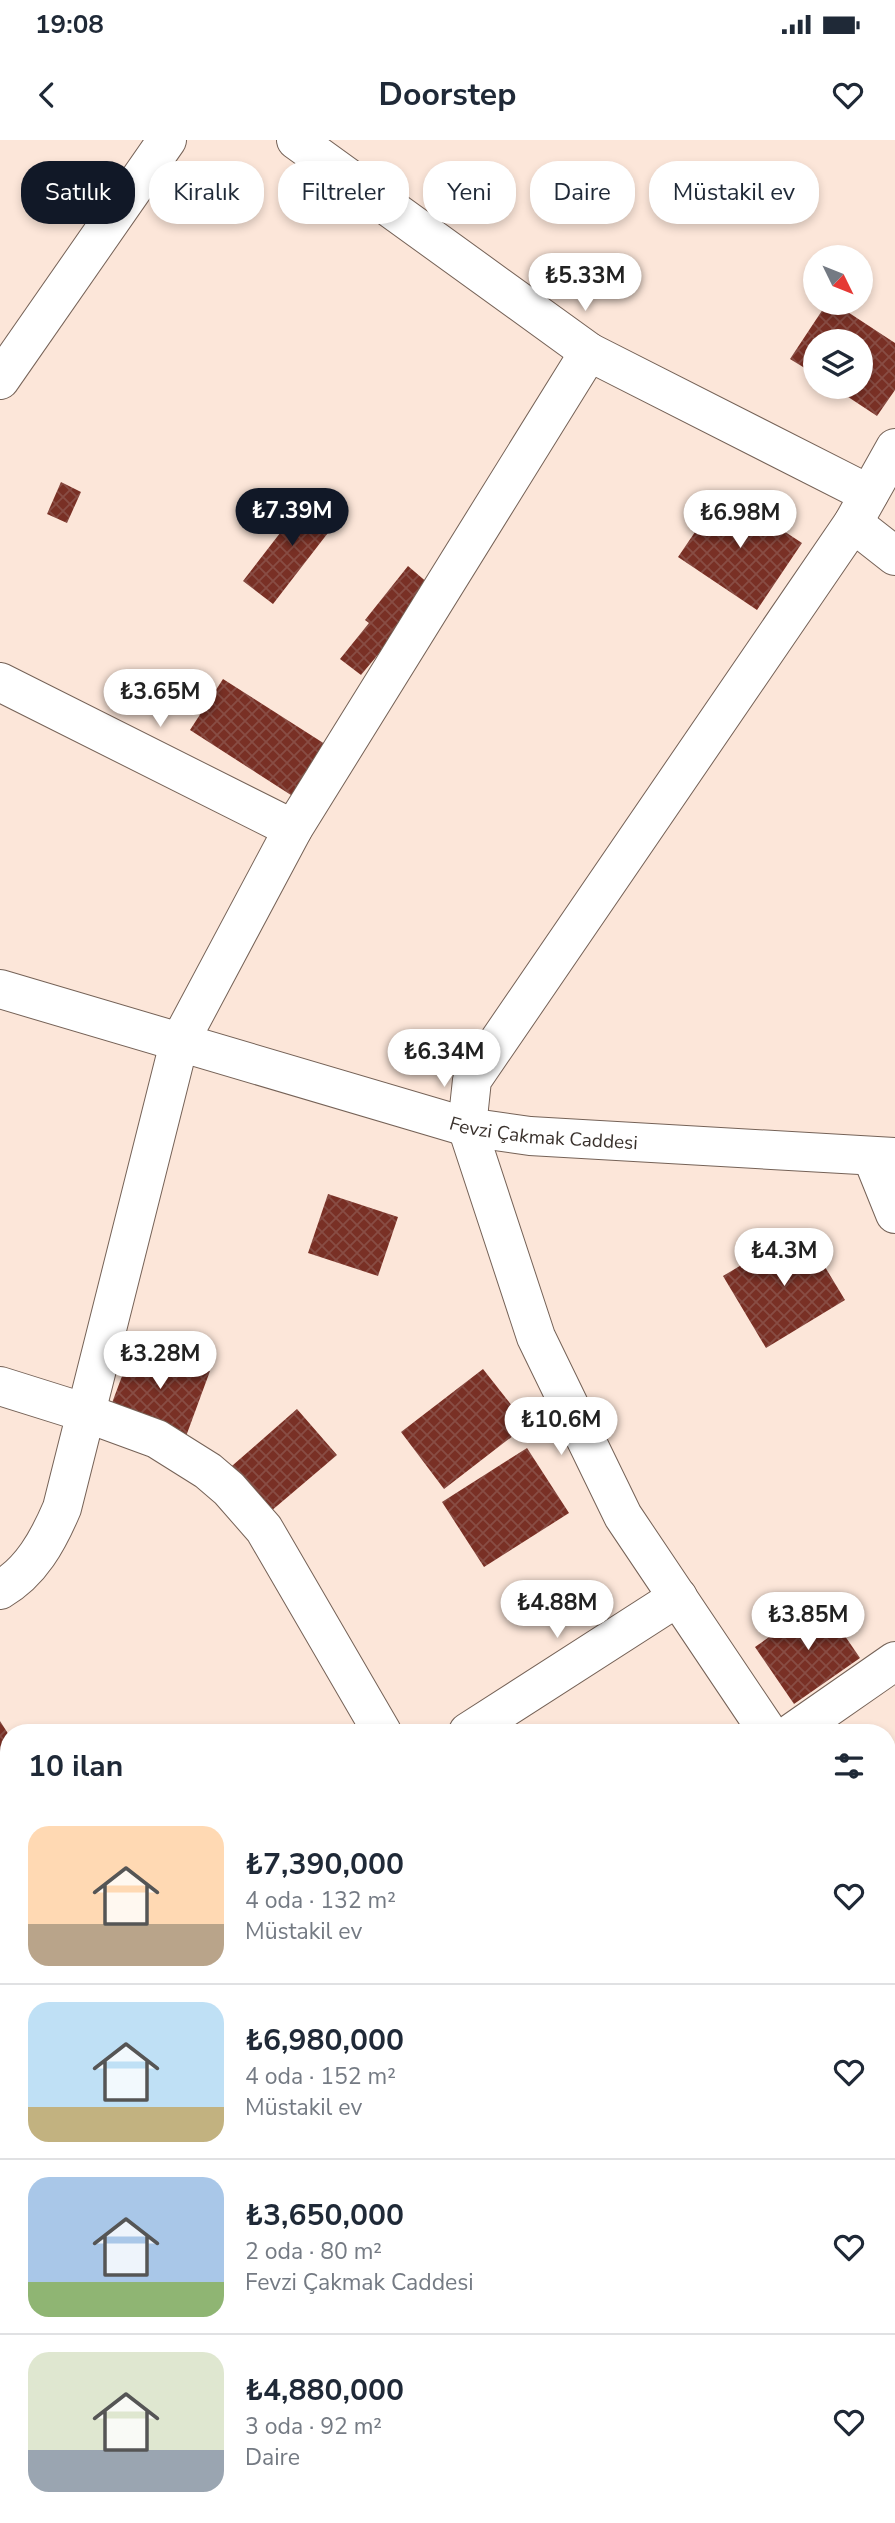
<!DOCTYPE html>
<html lang="tr">
<meta charset="utf-8">
<style>
body{margin:0;font-family:"Nunito Sans",sans-serif;background:#f2f2f3;color:#1f2937;height:100vh;display:flex;flex-direction:column;font-size:26px;white-space:nowrap}
*{box-sizing:border-box;margin:0}
p{font-size:23px;color:#747a83}
.icon{flex:none;width:38px;height:38px;fill:none;stroke:currentColor;stroke-width:2;stroke-linecap:round;stroke-linejoin:round}
.map{position:relative;flex:1;overflow:hidden}
.sheet{position:absolute;left:0px;top:1584px;width:896px;height:800px;display:flex;flex-direction:column;background:#fff;border-radius:28px 28px 0 0;box-shadow:0 4px 10px #0003}
.sheet>*{flex:none}
.hud{position:absolute;left:21px;top:21px;width:854px;height:63px;display:flex;gap:14px}
.needle{width:46px;rotate:133deg}
.buttons{position:absolute;left:803px;top:105px;display:grid;gap:14px}
.buttons a{display:grid;place-items:center;width:70px;height:70px;border-radius:50%;background:#fff;box-shadow:0 4px 10px #0003;font-size:35px}
.price{position:absolute;translate:-50% -60px;padding:0 16px;border-radius:24px;background:#fff;color:#222;font-size:23px;line-height:46px;filter:drop-shadow(0 2px 4px #0008)}
.price::after{content:'';position:absolute;left:50%;top:42px;width:21px;height:16px;margin-left:-10px;background:inherit;clip-path:polygon(0 0,100% 0,50% 100%)}
.price.selected{background:#111827;color:#fff}
ul{padding:0;list-style:none}
li{display:flex;align-items:center;gap:21px;height:175px;padding:0 28px}
li+li{border-top:2px solid #e0e1e3}
li span{display:grid;place-items:center;flex:none;width:196px;height:140px;border-radius:21px;color:#555}
li>.icon{margin-inline-start:auto}
span .icon{width:84px;height:84px;fill:#fffc;stroke-width:1}
li b{font-size:30px}
h2{display:flex;justify-content:space-between;align-items:center;height:84px;padding:0 28px;font-size:30px}
.pill{padding:0 24px;border-radius:28px;background:#fff;box-shadow:0 4px 10px #0003;font-size:24px;line-height:63px}
.pill.selected{background:#111827;color:#fff}
.status{display:flex;justify-content:space-between;align-items:center;height:49px;padding:0 35px;background:#fff;direction:ltr}
.status svg{height:19px;fill:currentColor}
header{display:flex;justify-content:space-between;align-items:center;height:91px;padding:0 28px;background:#fff;font-size:32px;font-weight:700}
.map>svg:first-child{display:block}
</style>
<div class="status"><b>19:08</b><svg viewBox="0 0 49 12"><path d="M0 12V9h3v3zM5 12V6h3v6zM10 12V3h3v9zM15 12V0h3v12zM26 1h20v11H26zM47 4h2v5h-2z"/></svg></div>
<header><svg class="icon" aria-label="back" viewBox="0 0 24 24"><path d="M15 5l-7 7 7 7"/></svg>Doorstep<svg class="icon" aria-label="heart" viewBox="0 0 24 24"><path d="M12 20l-8-8c-3-5 5-10 8-4 3-6 11-1 8 4z"/></svg></header>
<div class="map">
<svg width="895" height="2383" viewBox="0 0 895 2383">
<defs>
<pattern id="building-cross-hatch" width="8" height="8" patternUnits="userSpaceOnUse" patternTransform="scale(1.75)"><rect width="8" height="8" fill="#793025"/><path d="M0 0l8 8M0 8l8-8" fill="none" stroke="#884d44"/></pattern>
</defs>
<rect width="100%" height="100%" fill="#fce6d9"/>
<!-- building -->
<path fill="url(#building-cross-hatch)" d="M827,163h7l61,40v47l-18,26 -44,-29h28v-46h-45v34l-26,-16z
M61,342l20,10 -14,31 -20,-9z
M723,351l79,52 -45,67 -79,-53z
M311,353l30,23 -68,88 -30,-23z
M408,426l28,24 -46,50 -29,35 -21,-16 29,-36 -4,-3z
M223,539l105,67 -34,51 -104,-67z
M328,1054l70,23 -20,59 -70,-23z
M802,1089l43,71 -79,48 -43,-72z
M134,1204l76,27 -25,68 -76,-28z
M483,1229l44,56 -83,64 -43,-57z
M297,1269l40,46 -73,62 -39,-45z
M527,1308l42,65 -85,54 -42,-65z
M821,1461l39,57 -66,46 -39,-57z
M0,1581l9,14v27l-9,5z
M0,2014l9,15v14l-9,5z
M9,2117v47l-9,-9v-30z"/>
<g fill="none" stroke-linecap="round" stroke-linejoin="round">
<!-- minor casing -->
<g stroke="#756257" stroke-width="40">
<g id="minor">
<path d="M296,0l293,212 280,142"/>
<path d="M0,240l167,-240"/>
<path d="M853,383l42,33"/>
<path d="M0,542l293,147"/>
<path id="s1" d="M0,849l467,138 63,9 365,21"/>
<path d="M872,1017l23,57"/>
<path d="M0,1246l86,27 71,26 51,32 21,18 35,40 118,203"/>
<path d="M0,1450c31,-18 48,-49 62,-82l117,-465 114,-214 296,-477"/>
<path d="M468,1592l210,-135"/>
<path d="M768,1592l-145,-216 -87,-179 -69,-210 5,-47 381,-557 42,-75"/>
<path d="M793,1592l102,-71"/>
<path d="M887,1775l8,12"/>
<path d="M0,1867l9,12"/>
<path d="M887,2230l8,-5"/>
<path d="M887,2360l8,11"/>
<path d="M387,2375l6,8"/>
<path d="M648,2383l12,-8"/>
</g>
</g>
<!-- minor -->
<use href="#minor" stroke="#fff" stroke-width="38"/>
</g>
<g text-anchor="middle" stroke-width="7" stroke-linejoin="round" paint-order="stroke">
<!-- street labels -->
<g font-size="19" fill="#3a322d" stroke="#fff">
<text dy="7" stroke="none"><textPath href="#s1" startOffset="564">Fevzi Çakmak Caddesi</textPath></text>
</g>
</g>
</svg>
<div class="buttons">
<a><svg class="needle" viewBox="-14 -14 28 28"><path d="M0-13l5 13h-10z" fill="#e53935"/><path d="M0 13l5-13h-10z" fill="#747a83"/></svg></a>
<a><svg class="icon" aria-label="layers" viewBox="0 0 24 24"><path d="M12 4l9 5-9 5-9-5zM3 14l9 5 9-5"/></svg></a>
</div>
<b class="price" style="left:585px;top:173px">₺5.33M</b>
<b class="price selected" style="left:292px;top:408px">₺7.39M</b>
<b class="price" style="left:740px;top:410px">₺6.98M</b>
<b class="price" style="left:160px;top:589px">₺3.65M</b>
<b class="price" style="left:444px;top:949px">₺6.34M</b>
<b class="price" style="left:784px;top:1148px">₺4.3M</b>
<b class="price" style="left:160px;top:1251px">₺3.28M</b>
<b class="price" style="left:561px;top:1317px">₺10.6M</b>
<b class="price" style="left:557px;top:1500px">₺4.88M</b>
<b class="price" style="left:808px;top:1512px">₺3.85M</b>
<div class="hud">
<a class="pill selected">Satılık</a>
<a class="pill">Kiralık</a>
<a class="pill">Filtreler</a>
<a class="pill">Yeni</a>
<a class="pill">Daire</a>
<a class="pill">Müstakil ev</a>
</div>
<section class="sheet">
<h2>10 ilan<svg class="icon" aria-label="filters" viewBox="0 0 24 24"><path d="M4 7h16M4 17h16"/><circle cx="9" cy="7" r="2"/><circle cx="15" cy="17" r="2"/></svg></h2>
<ul>
<li><span style="background:linear-gradient(#ffd9b3 70%,#b9a48a 0)"><svg class="icon" aria-label="home" viewBox="0 0 24 24"><path d="M3 11l9-7 9 7M6 9v11h12V9"/></svg></span><div><b>₺7,390,000</b><p>4 oda · 132 m²</p><p>Müstakil ev</p></div><svg class="icon" aria-label="heart" viewBox="0 0 24 24"><path d="M12 20l-8-8c-3-5 5-10 8-4 3-6 11-1 8 4z"/></svg></li>
<li><span style="background:linear-gradient(#bfe0f5 75%,#c2b280 0)"><svg class="icon" aria-label="home" viewBox="0 0 24 24"><path d="M3 11l9-7 9 7M6 9v11h12V9"/></svg></span><div><b>₺6,980,000</b><p>4 oda · 152 m²</p><p>Müstakil ev</p></div><svg class="icon" aria-label="heart" viewBox="0 0 24 24"><path d="M12 20l-8-8c-3-5 5-10 8-4 3-6 11-1 8 4z"/></svg></li>
<li><span style="background:linear-gradient(#a9c7e8 75%,#8fb573 0)"><svg class="icon" aria-label="home" viewBox="0 0 24 24"><path d="M3 11l9-7 9 7M6 9v11h12V9"/></svg></span><div><b>₺3,650,000</b><p>2 oda · 80 m²</p><p>Fevzi Çakmak Caddesi</p></div><svg class="icon" aria-label="heart" viewBox="0 0 24 24"><path d="M12 20l-8-8c-3-5 5-10 8-4 3-6 11-1 8 4z"/></svg></li>
<li><span style="background:linear-gradient(#dfe7d0 70%,#9aa5b1 0)"><svg class="icon" aria-label="home" viewBox="0 0 24 24"><path d="M3 11l9-7 9 7M6 9v11h12V9"/></svg></span><div><b>₺4,880,000</b><p>3 oda · 92 m²</p><p>Daire</p></div><svg class="icon" aria-label="heart" viewBox="0 0 24 24"><path d="M12 20l-8-8c-3-5 5-10 8-4 3-6 11-1 8 4z"/></svg></li>
</ul>
</section>
</div>
